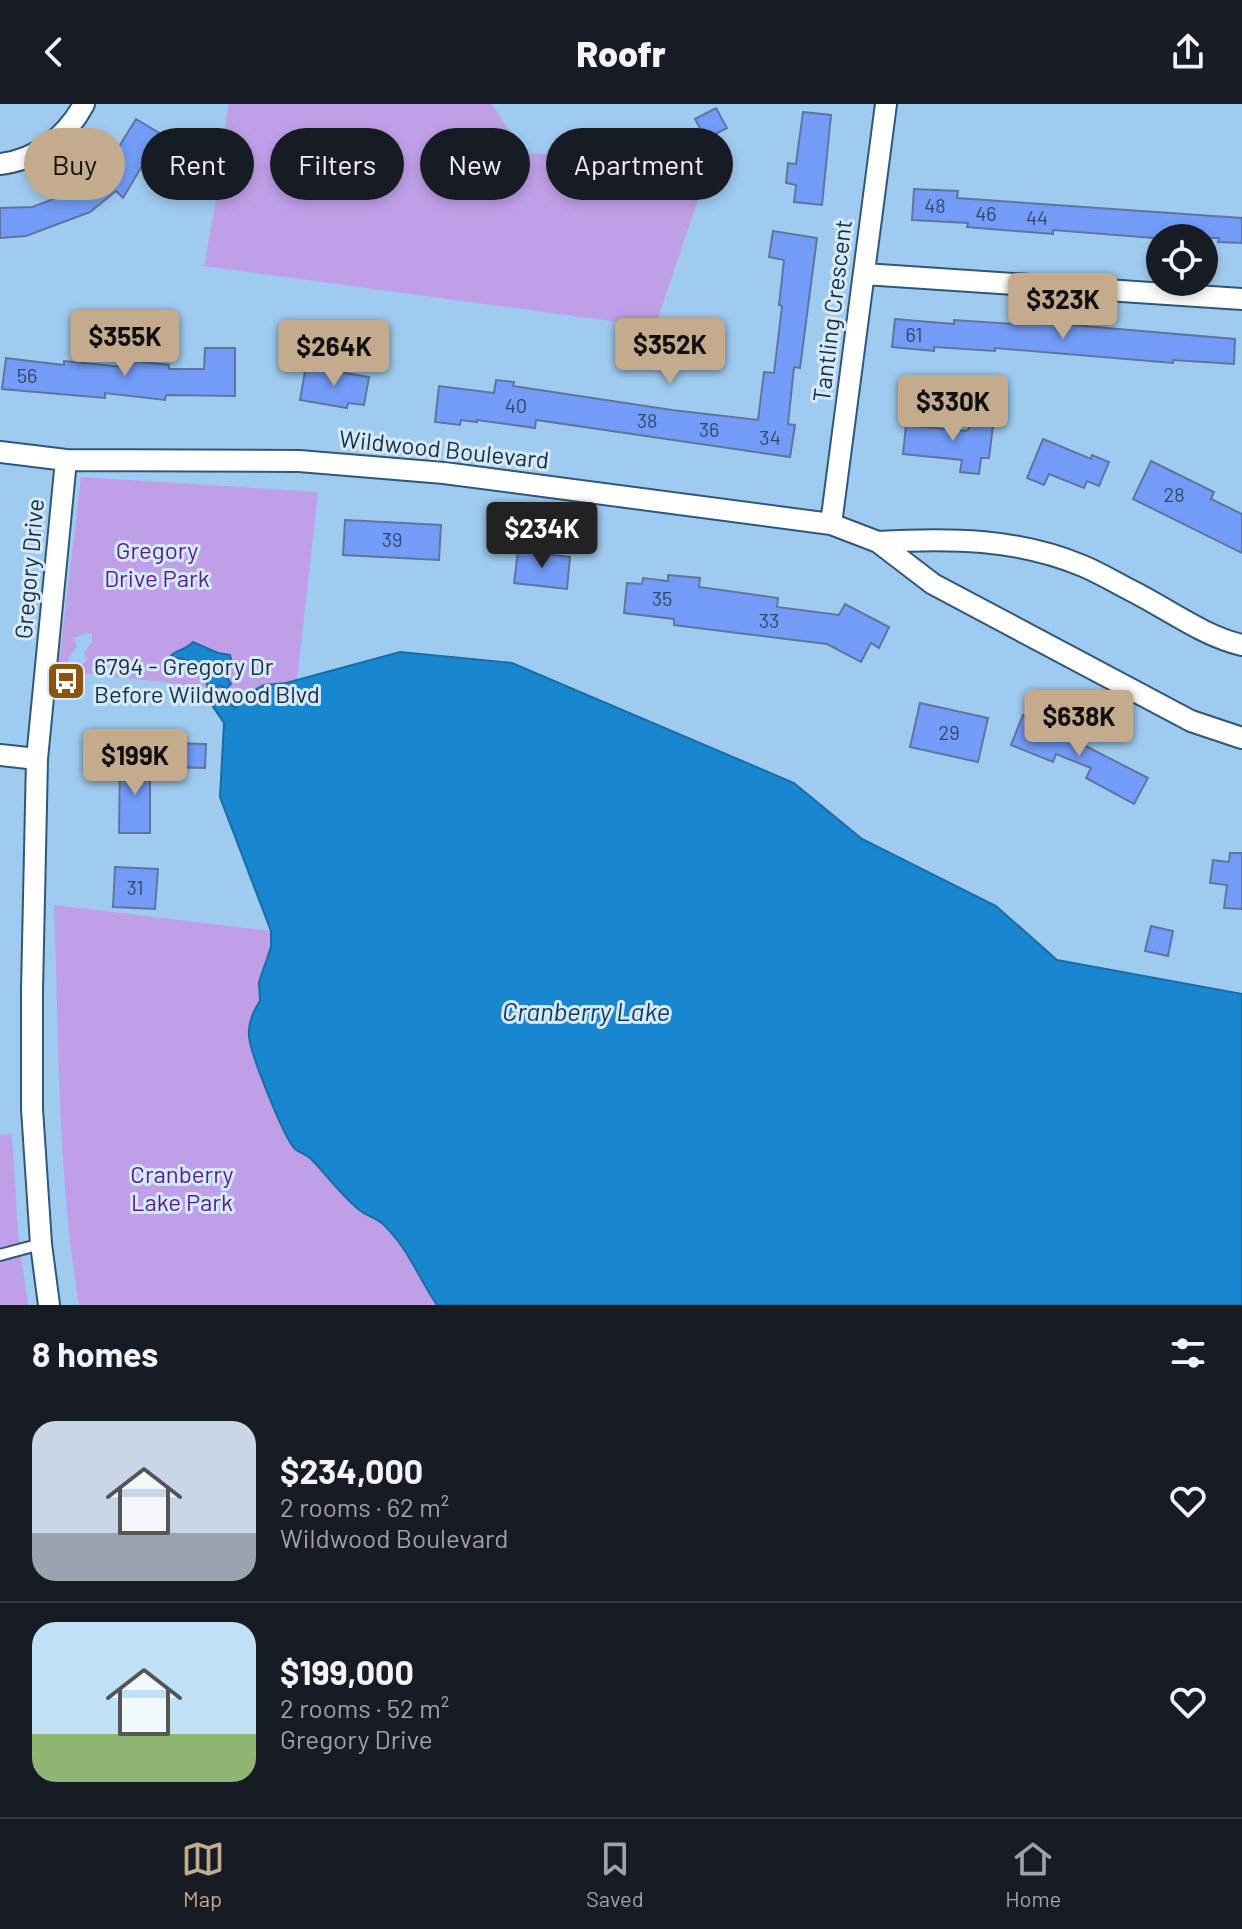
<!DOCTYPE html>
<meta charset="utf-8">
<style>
body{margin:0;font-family:Barlow,sans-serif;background:#242831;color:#f1f3f6;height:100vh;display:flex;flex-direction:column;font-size:30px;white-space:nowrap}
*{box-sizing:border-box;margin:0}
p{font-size:26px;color:#9ea1a6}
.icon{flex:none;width:44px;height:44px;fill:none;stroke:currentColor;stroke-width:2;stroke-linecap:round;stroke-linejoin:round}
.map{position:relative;height:1201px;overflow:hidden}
.drawer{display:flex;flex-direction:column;background:#171b24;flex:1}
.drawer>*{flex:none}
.hud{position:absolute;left:24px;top:24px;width:800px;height:72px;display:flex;gap:16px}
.tools{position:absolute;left:1146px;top:120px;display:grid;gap:16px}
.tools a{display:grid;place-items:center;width:72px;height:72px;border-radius:50%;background:#171b24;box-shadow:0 4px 12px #0003;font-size:40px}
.price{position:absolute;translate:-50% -68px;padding:0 18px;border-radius:8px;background:#c4ab8d;color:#111;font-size:26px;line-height:52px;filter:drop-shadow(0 2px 4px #0008)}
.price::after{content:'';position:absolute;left:50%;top:48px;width:24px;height:18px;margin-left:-12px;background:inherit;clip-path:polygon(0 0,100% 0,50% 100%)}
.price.selected{background:#222;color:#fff}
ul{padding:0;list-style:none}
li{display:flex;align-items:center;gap:24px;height:200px;padding:0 32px}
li+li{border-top:2px solid #363941}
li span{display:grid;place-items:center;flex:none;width:224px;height:160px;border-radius:24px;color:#555}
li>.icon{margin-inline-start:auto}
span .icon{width:96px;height:96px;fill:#fffc;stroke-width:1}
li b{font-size:34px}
h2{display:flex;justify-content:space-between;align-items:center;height:96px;padding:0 32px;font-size:34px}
.pill{padding:0 28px;border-radius:36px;background:#171b24;box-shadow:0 4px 12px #0003;font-size:28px;line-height:72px}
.pill.selected{background:#c4ab8d;color:#111}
header{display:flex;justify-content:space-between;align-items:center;height:104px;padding:0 32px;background:#171b24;font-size:36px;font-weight:800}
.dock{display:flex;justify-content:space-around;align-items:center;height:112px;border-top:2px solid #363941;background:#171b24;font-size:22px;color:#9ea1a6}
.dock a{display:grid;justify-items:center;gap:4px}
.dock .selected{color:#c4ab8d}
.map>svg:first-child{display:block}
</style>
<header><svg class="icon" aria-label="back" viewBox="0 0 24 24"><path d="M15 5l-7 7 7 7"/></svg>Roofr<svg class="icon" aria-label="share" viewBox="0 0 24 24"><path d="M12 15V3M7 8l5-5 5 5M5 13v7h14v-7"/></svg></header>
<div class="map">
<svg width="1242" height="1201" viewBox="0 0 1242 1201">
<rect width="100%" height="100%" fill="#a0cbf0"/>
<!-- green -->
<path fill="#bf9fe7" d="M228,0h264l30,48 187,15 -54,160 -451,-61 16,-87z
M81,373l237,15 -21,188 -33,5 -13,7 -16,16 -18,-19 1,-3 6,2 7,-3 -8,-15 8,-5 -4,-11 -9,-1 -25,-11c-6,8 -14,8 -20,16 22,3 32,5 33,29l-133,-15 13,-11 -2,-8 8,-11v-8l-4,-1 -15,5 4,8 -9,13 1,12 -11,-1z
M54,801l217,26v16l-12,35 1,19c-6,9 -12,23 -11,34 0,16 35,103 46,114 5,4 11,5 16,10 6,6 11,11 17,17 12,11 20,26 34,36 6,4 15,7 21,12 25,24 35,53 54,81h-358c-22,-132 -20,-267 -25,-400z
M12,1030l6,99 10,72h-28v-170z"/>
<!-- water -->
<path fill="#1987cf" stroke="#1a6ca3" stroke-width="2" d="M193,538l25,11 12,2 2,8 -9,7 8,14 -4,4 -9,-2 -1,3 18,19 16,-16 13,-7 22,-2 114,-31 112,11 282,120 68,56 134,67 61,54 185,34v311h-805c-19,-28 -29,-57 -54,-81 -6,-5 -15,-8 -21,-12 -20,-15 -34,-36 -51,-53 -5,-5 -11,-6 -16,-10 -11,-11 -46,-98 -46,-114 -1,-12 5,-25 11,-34l-1,-19 12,-35v-16l-51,-134 4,-74 -14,-21 -5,-29 -3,-4 -8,-7 -23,-6c3,-6 14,-5 22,-14z"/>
<!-- building -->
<path fill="#729cf7" stroke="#60749e" stroke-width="2" d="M716,4l11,20 -21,11 -11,-20z
M803,8l28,3 -9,90 -28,-3 2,-17 -10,-2 2,-20 8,1z
M136,15l25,15 -38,64 -7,-7 -26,21 -64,24 -26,2v-30l32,-1 38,-14 42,-35z
M914,85l44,2 -1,7 285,20v25l-24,-1 1,-4h-65l-101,-8v4l-86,-7 1,-4 -56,-3z
M773,127l44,7 -17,130 -6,-1 -6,57 7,1 -5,32 -254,-37 -1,8 -58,-8v2l-16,-2 -1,5 -25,-3 4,-36 55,7 2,-13 18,2 -1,4 159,24 86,10 6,-48 10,1 8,-67 -3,-1 5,-45 -15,-3z
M895,215l59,5v-4l60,4v-4l221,19 -1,25 -61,-4v3l-178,-15v3l-61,-4v4l-42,-4z
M205,244h30v48l-69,-1 -1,5 -60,-7v5l-103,-9 4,-31 58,7v-4l60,6 1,-7 44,5v4h35z
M306,262l63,11 -5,28 -16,-2 -1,5 -47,-8z
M971,311l23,3 -5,40h-8l-2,16 -19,-2 2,-12 -59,-6 3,-29 59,6 4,-2z
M1043,335l48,20 1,-4 17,7 -10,24 -12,-5 -3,7 -35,-14 -5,11 -17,-7z
M1151,357l63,31 -3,7 31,15v39l-109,-54z
M345,416l96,5 -2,35 -96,-5z
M518,447l52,6 -3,32 -53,-6z
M668,471l32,3 -1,9 79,11 -1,9 62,8 6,-11 44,23 -10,21 -8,-5 -10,19 -34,-18 -153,-19v-6l-50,-6 3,-30 15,1 1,-6 25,3z
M920,599l68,15 -10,44 -68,-15z
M1023,611l42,17 -1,3 84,43 -14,26 -48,-26 5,-10 -35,-14 -3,8 -42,-17z
M165,639l41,1 -1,24 -40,-1z
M120,656h30v73h-31z
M1230,749h12v56l-18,-1 3,-23 -17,-2 3,-23 16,2z
M115,763l43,2 -3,40 -42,-2z
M1151,822l22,5 -5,25 -23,-5z"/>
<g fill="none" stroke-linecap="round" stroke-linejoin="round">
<!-- lane casing -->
<g stroke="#305777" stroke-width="14">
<path id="lane" d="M0,1151l41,-11"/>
</g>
<!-- street casing -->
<g stroke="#305777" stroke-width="24">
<path id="street" d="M0,60c37,-4 67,-28 84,-60
M864,170l378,25
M0,348l66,8 233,1 145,12 387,51 47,18 55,42 258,137 51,17
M831,420l55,-420
M878,438c70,-4 139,-4 205,24 17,7 33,17 49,25 36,18 71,45 110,54
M0,651l37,4
M49,1201l-8,-61 -9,-135v-119l5,-231 29,-299"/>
</g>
<!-- lane -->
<use href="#lane" stroke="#fff" stroke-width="10"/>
<!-- street -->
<use href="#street" stroke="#fff" stroke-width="20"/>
</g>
<!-- icons -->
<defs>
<g id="bus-square" transform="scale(2)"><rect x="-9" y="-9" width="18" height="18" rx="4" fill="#8d540d" stroke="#d4eafc"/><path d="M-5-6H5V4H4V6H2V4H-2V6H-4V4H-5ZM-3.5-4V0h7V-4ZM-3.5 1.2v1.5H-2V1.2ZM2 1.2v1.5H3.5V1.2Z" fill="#fff"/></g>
</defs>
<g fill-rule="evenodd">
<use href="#bus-square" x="66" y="577"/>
</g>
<g text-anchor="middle" stroke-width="6" stroke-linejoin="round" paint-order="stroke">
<!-- number labels -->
<g font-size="20" fill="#32496a">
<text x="935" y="109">48</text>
<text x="986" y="117">46</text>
<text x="1037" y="121">44</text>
<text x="914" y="238">61</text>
<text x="27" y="279">56</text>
<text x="516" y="309">40</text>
<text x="647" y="324">38</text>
<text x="709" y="333">36</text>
<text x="770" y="341">34</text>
<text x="1174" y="398">28</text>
<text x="392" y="443">39</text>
<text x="662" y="502">35</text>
<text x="769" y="524">33</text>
<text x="949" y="636">29</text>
<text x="135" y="791">31</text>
</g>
<!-- street labels -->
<g font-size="24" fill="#1c2d3b" stroke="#d4eafc">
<text transform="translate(833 207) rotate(-83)" y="8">Tantling Crescent</text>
<text transform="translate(444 346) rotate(6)" y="8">Wildwood Boulevard</text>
<text transform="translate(30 465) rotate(-85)" y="8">Gregory Drive</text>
</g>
<!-- park labels -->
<g font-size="24" fill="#5a1b8c" stroke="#d4eafc">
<text x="157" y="455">Gregory<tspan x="157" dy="28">Drive Park</tspan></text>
<text x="182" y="1079">Cranberry<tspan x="182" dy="28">Lake Park</tspan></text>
</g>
<!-- poi labels -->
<g font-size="24" fill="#1c2d3b" stroke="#d4eafc" text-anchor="start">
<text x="94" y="571">6794 - Gregory Dr<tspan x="94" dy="28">Before Wildwood Blvd</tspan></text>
</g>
<!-- water labels -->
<g font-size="26" font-style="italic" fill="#123a58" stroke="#d4eafc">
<text x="586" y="917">Cranberry Lake</text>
</g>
</g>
</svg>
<div class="tools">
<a><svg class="icon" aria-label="locate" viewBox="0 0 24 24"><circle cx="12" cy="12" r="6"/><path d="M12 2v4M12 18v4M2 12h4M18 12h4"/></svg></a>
</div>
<b class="price" style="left:1063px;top:237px">$323K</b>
<b class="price" style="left:125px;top:274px">$355K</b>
<b class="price" style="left:670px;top:282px">$352K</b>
<b class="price" style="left:334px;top:284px">$264K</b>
<b class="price" style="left:953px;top:339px">$330K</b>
<b class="price selected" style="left:542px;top:466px">$234K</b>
<b class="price" style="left:1079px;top:654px">$638K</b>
<b class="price" style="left:135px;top:693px">$199K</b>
<div class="hud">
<a class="pill selected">Buy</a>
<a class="pill">Rent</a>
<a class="pill">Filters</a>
<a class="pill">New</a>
<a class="pill">Apartment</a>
</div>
</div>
<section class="drawer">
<h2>8 homes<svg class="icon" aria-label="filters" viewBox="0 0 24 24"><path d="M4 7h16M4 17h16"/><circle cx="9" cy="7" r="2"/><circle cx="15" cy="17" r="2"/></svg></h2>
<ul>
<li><span style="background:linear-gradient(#c9d6e8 70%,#9aa5b1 0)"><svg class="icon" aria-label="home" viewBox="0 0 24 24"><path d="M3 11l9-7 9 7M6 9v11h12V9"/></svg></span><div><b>$234,000</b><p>2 rooms · 62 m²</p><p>Wildwood Boulevard</p></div><svg class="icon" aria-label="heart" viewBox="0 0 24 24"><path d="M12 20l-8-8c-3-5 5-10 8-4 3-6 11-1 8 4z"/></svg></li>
<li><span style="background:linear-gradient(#bfe0f5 70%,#8fb573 0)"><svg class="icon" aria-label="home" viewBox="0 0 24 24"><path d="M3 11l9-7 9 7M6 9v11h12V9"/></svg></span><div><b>$199,000</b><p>2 rooms · 52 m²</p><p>Gregory Drive</p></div><svg class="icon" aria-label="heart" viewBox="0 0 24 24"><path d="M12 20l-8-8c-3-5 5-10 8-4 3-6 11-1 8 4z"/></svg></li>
</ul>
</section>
<nav class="dock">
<a class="selected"><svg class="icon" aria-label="map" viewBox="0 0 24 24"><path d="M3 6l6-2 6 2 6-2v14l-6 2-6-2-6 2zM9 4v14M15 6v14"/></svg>Map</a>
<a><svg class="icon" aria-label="saved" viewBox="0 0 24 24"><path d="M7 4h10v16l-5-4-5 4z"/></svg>Saved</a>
<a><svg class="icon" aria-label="home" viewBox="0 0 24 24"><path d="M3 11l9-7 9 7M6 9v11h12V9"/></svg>Home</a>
</nav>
